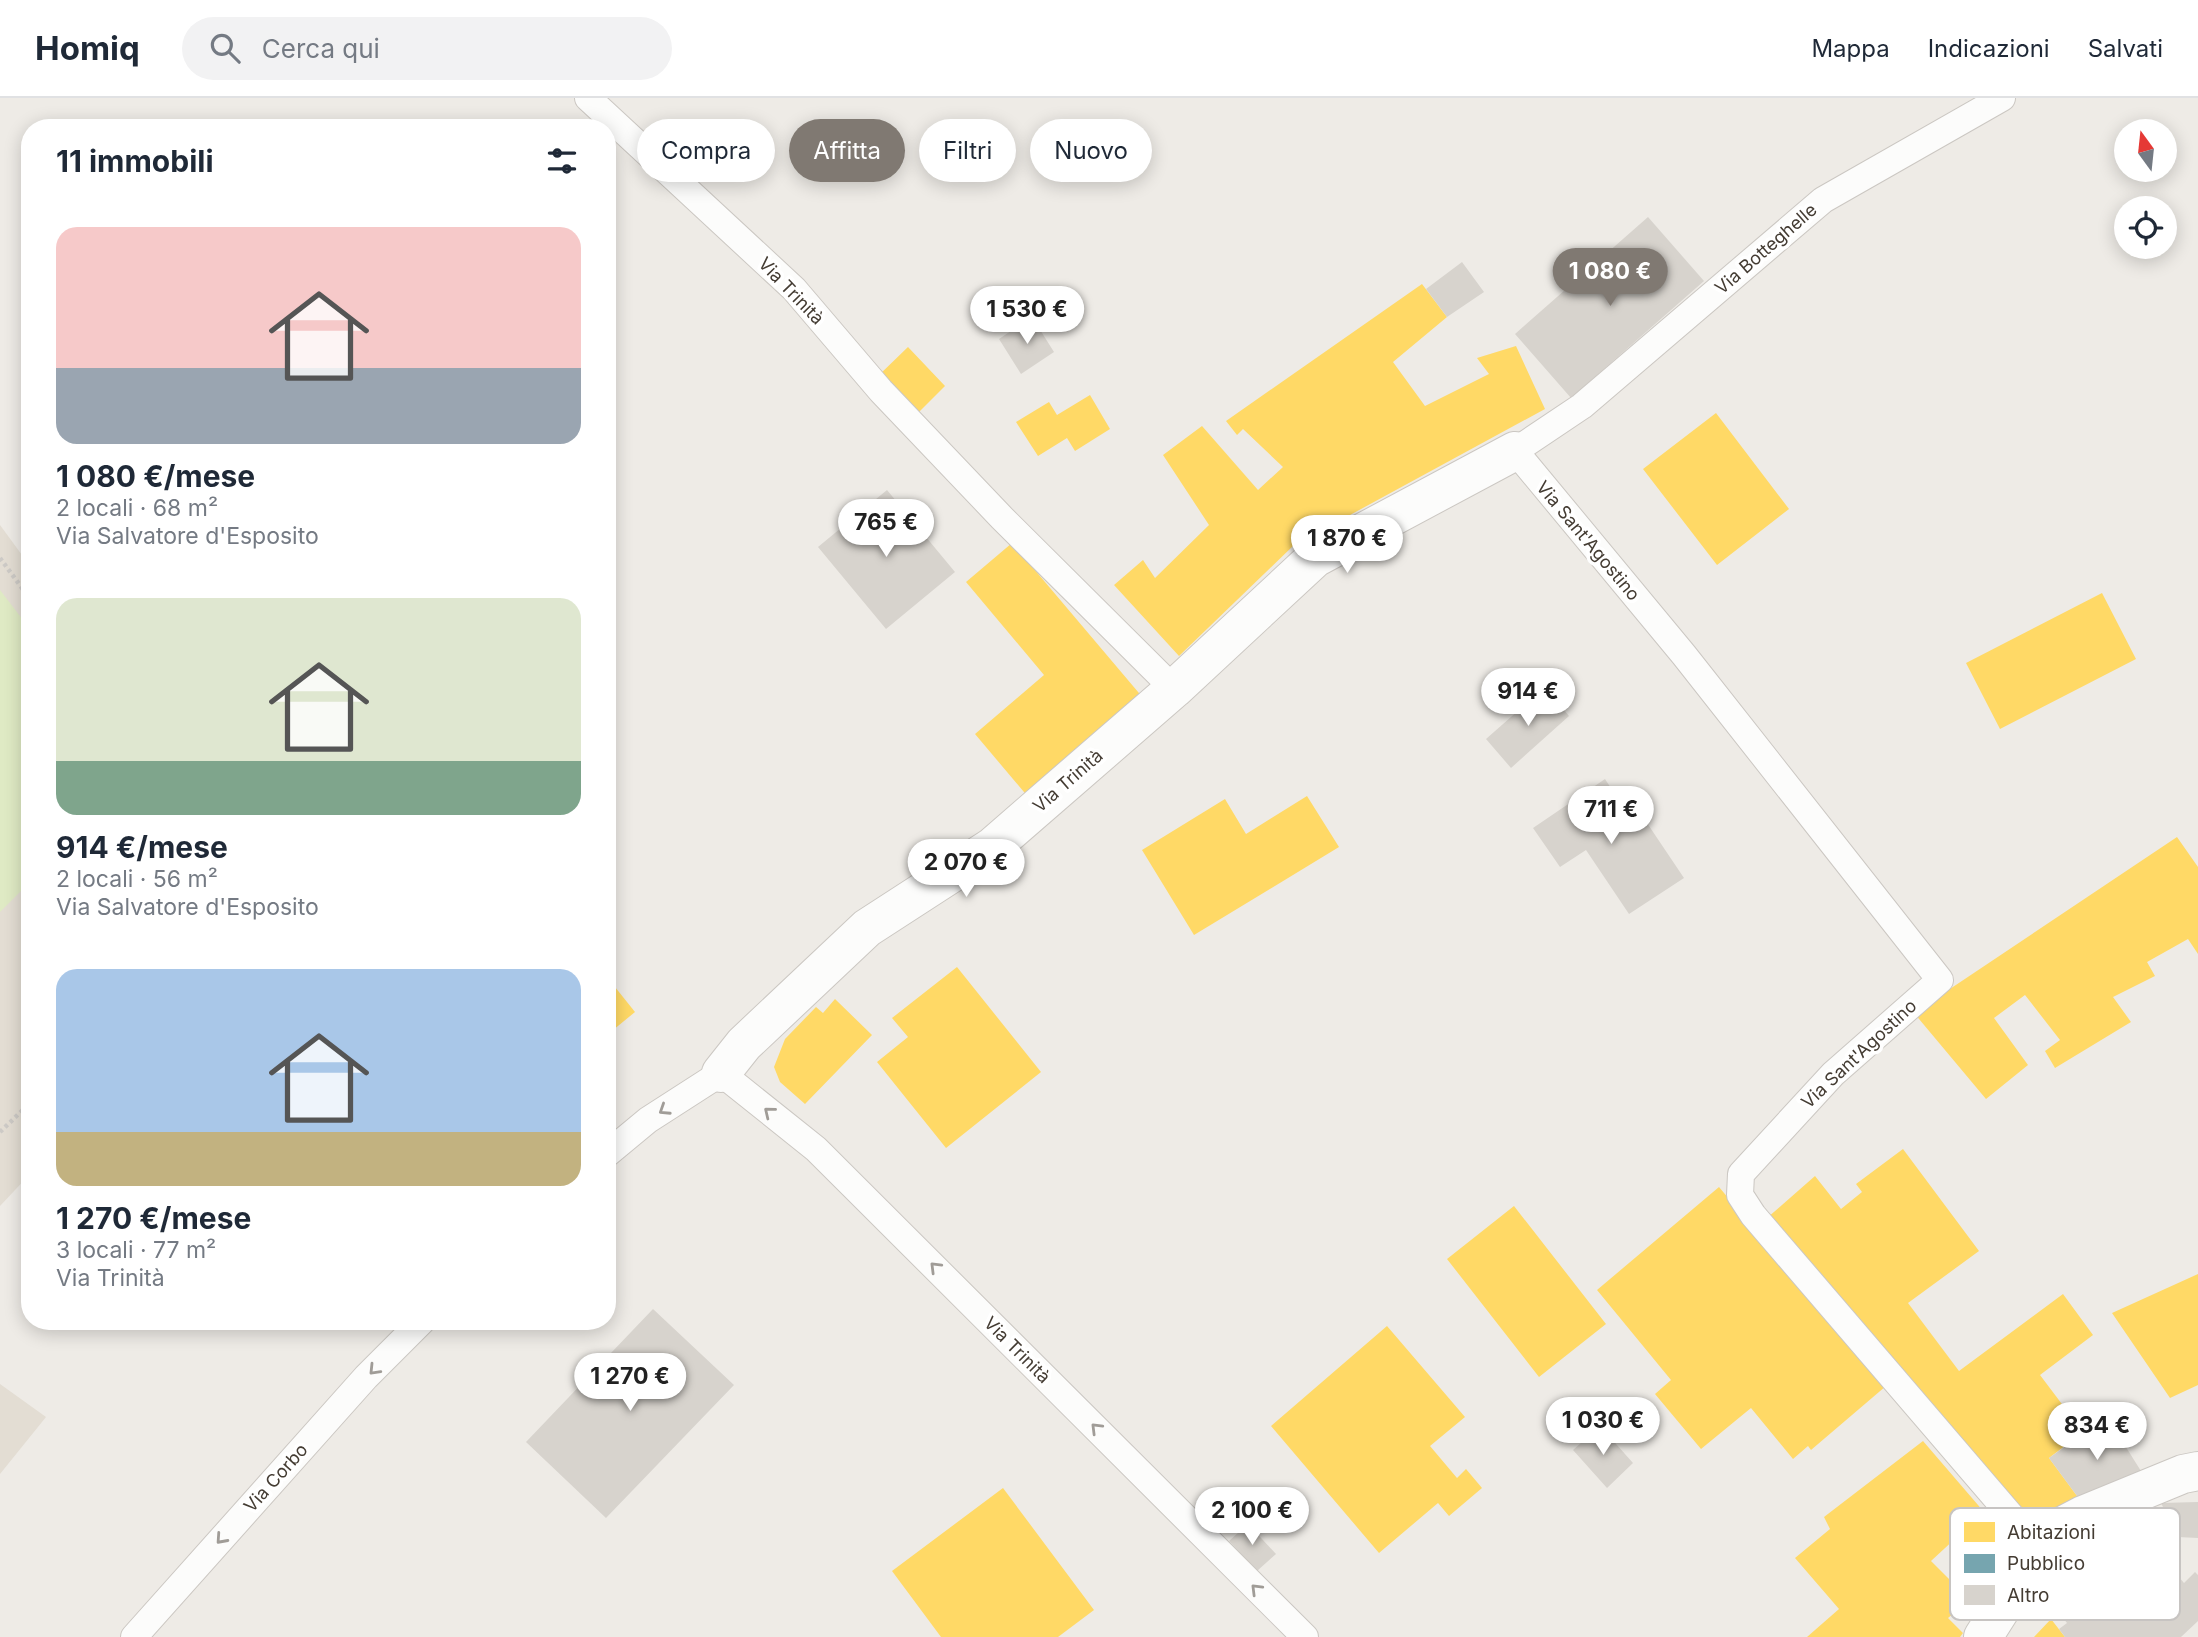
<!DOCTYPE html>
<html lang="it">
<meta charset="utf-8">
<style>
body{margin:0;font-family:Inter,sans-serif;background:#f2f2f3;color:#1f2937;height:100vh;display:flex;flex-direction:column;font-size:26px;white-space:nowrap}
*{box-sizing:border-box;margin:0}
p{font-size:23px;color:#747a83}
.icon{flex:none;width:38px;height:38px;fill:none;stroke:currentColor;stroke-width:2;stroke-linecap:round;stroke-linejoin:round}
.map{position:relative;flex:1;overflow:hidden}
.sheet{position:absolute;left:21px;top:21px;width:595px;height:1211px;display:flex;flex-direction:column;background:#fff;border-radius:28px;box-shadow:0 4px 18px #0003}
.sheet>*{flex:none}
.banner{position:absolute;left:637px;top:21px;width:665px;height:63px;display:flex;gap:14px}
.needle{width:46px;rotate:345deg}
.fabs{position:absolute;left:2114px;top:21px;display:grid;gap:14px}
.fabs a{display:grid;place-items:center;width:63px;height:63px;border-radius:50%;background:#fff;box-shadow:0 4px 18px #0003;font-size:35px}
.price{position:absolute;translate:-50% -60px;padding:0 16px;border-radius:24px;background:#fff;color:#222;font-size:23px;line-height:46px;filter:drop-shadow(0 2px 4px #0008)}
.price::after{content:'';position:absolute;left:50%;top:42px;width:21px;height:16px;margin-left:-10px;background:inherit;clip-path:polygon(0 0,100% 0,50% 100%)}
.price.current{background:#807972;color:#fff}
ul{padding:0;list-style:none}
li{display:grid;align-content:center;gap:14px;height:371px;padding:0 35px}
li span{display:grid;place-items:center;height:217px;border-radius:21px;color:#555}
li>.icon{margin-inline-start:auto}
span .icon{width:126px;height:126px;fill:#fffc;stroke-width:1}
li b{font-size:30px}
h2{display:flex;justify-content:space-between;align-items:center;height:84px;padding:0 35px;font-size:30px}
.pill{padding:0 24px;border-radius:32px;background:#fff;box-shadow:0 4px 18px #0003;font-size:24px;line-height:63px}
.pill.current{background:#807972;color:#fff}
header{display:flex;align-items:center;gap:42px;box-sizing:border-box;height:98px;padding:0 35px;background:#fff;border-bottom:2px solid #e0e1e3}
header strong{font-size:33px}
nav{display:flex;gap:38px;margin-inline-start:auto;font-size:24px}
.search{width:490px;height:63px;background:#f2f2f3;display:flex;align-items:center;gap:18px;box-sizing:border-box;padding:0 24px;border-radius:38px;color:#747a83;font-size:26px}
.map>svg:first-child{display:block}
</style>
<header>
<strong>Homiq</strong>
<div class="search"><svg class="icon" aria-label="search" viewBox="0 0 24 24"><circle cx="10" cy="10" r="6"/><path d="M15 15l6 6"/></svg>Cerca qui</div>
<nav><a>Mappa</a><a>Indicazioni</a><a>Salvati</a></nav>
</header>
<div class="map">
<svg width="2198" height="1539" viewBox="0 0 2198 1539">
<rect width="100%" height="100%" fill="#eeebe6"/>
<!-- residential -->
<path fill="#e3ddd3" d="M0,427l30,41v608l-30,32z
M0,1286l46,33 -46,57z"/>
<!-- green -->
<path fill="#dfeac4" d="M0,492l30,39v253l-30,30z"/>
<!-- homes -->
<path fill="#ffd966" d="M1422,186l25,33 -54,45 32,44 64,-32 -12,-16 39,-12 29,63 -252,137 -114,110 -65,-71 29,-25 12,18 54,-53 -46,-70 39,-29 56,64 25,-23 -40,-38 -6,6 -11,-14z
M908,249l37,39 -30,30 -38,-39z
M1090,297l20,34 -35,22 -8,-13 -29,18 -22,-34 33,-20 8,13z
M1716,315l73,96 -72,56 -74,-96z
M1012,445l132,156 -115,99 -54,-64 69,-59 -78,-93z
M2102,495l34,66 -136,70 -34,-66z
M1307,698l32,51 -145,88 -52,-85 83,-51 21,35z
M2177,739l21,30v87l-10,-15 -41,23 8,14 -42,21 18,25 -76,46 -10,-17 15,-11 -35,-45 -31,23 34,47 -42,34 -72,-86z
M957,869l84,105 -95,76 -69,-86 31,-25 -16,-19z
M607,879l28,35 -28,23z
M835,901l37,36 -67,69 -25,-22 -6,-15 11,-28 31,-32 7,6z
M1903,1051l76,102 -71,52 51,68 104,-77 30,41 -53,40 43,57 -34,26 31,42 -42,14 -28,-12 -243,-284 48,-42 26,33 21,-17 -6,-8z
M1719,1089l167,199 -75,64 -3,-4 -15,13 -42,-51 -50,41 -46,-55 16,-14 -74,-90z
M1514,1108l92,118 -67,53 -92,-118z
M2198,1176v111l-28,13 -58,-85z
M1387,1228l78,91 -35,29 27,32 9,-9 16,19 -33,28 -11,-13 -59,50 -108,-127z
M1923,1343l61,71 -53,49 39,39 -22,18 15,15 -3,4h-153l32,-28 -44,-51 35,-29 -6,-12z
M1003,1390l91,122 -36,27h-117l-49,-66z
M2051,1521l14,18h-31z"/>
<!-- building -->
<path fill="#d7d3cd" d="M1648,119l56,64 -133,117 -56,-64z
M1462,164l22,30 -37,25 -21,-28z
M1032,219l22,35 -33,22 -22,-35z
M887,392l68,82 -69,57 -68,-82z
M1545,589l24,29 -58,52 -25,-29z
M1605,681l30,46 10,-5 39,58 -55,36 -43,-64 -26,17 -27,-39z
M653,1211l81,76 -128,133 -80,-76z
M2107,1319l39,62 -66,21 -31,-42z
M1600,1328l33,37 -26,25 -34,-38z
M2198,1404v36l-20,-1 -17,-34z
M1248,1426l28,30 -19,17 -28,-30z
M2159,1455l25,30 11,-11 3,3v46l-17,16h-116l-6,-8 8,-6 -4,-5z"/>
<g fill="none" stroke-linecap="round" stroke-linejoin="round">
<!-- service casing -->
<g stroke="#cbc7c2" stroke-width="28">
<path id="service" d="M588,0l206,191 87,102 121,127 172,171
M2002,0l-179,102 -241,206 -67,45 169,204 256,325 -107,94 -92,100 -1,21 13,20 260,303 13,27
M607,1056l41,-34 73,-47 95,76 489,488
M134,1539l232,-260 56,-56"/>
</g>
<!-- minor casing -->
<g stroke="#cbc7c2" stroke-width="40">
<path id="minor" d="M721,975l23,-29 123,-116 125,-81 182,-158 141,-131 200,-107
M1983,1539l35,-55 -6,-14 14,-23 57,-30 100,-41 15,-3"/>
</g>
<!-- path -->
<path stroke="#cdcac6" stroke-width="4.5" stroke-dasharray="3.5 3.5" stroke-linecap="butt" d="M0,460l30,41
M0,1034l30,-29"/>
<!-- service -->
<use href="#service" stroke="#fcfcfb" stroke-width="26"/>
<!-- minor -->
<use href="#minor" stroke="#fcfcfb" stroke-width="38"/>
</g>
<!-- one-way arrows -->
<defs><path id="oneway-chevron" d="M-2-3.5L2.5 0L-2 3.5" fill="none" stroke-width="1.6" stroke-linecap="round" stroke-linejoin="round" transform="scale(1.75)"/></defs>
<g stroke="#a09c97">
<use href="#oneway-chevron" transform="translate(664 1012) rotate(147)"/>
<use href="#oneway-chevron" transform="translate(769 1014) rotate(-141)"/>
<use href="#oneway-chevron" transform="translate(935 1169) rotate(-135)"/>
<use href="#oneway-chevron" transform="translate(374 1272) rotate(134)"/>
<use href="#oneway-chevron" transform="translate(1096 1330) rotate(-135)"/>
<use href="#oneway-chevron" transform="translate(221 1441) rotate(132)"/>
<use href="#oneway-chevron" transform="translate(1256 1491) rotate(-135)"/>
</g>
<g text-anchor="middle" stroke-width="7" stroke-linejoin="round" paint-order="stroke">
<!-- street labels -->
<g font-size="18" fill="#443c33" stroke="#fff">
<text transform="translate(1766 151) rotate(-41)" y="6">Via Botteghelle</text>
<text transform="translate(791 193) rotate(46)" y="6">Via Trinità</text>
<text transform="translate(1588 443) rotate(50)" y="6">Via Sant'Agostino</text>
<text transform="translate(1068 683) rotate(-41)" y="6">Via Trinità</text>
<text transform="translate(1859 956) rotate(-43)" y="6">Via Sant'Agostino</text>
<text transform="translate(1017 1252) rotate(45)" y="6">Via Trinità</text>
<text transform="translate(276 1380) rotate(-48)" y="6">Via Corbo</text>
</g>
</g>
<!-- legend -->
<rect x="1950" y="1410" width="230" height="112" rx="10" fill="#fff" stroke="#c7c4c2" stroke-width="2"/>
<rect x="1964" y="1424" width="31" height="20" fill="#ffd966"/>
<rect x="1964" y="1456" width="31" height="19" fill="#76a5af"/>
<rect x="1964" y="1487" width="31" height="20" fill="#d7d3cd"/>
<g font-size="19" fill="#443c33">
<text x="2007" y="1441">Abitazioni</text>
<text x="2007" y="1472">Pubblico</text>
<text x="2007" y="1504">Altro</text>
</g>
</svg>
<div class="fabs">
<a><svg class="needle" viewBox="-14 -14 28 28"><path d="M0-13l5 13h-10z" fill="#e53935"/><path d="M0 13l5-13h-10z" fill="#747a83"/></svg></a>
<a><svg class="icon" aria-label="locate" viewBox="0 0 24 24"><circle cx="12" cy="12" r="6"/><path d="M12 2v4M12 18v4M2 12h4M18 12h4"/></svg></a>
</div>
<b class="price current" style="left:1610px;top:210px">1 080 €</b>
<b class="price" style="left:1027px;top:248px">1 530 €</b>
<b class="price" style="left:886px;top:461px">765 €</b>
<b class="price" style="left:1347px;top:477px">1 870 €</b>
<b class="price" style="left:1528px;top:630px">914 €</b>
<b class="price" style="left:1611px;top:748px">711 €</b>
<b class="price" style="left:966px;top:801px">2 070 €</b>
<b class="price" style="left:630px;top:1315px">1 270 €</b>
<b class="price" style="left:1603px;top:1359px">1 030 €</b>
<b class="price" style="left:2097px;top:1364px">834 €</b>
<b class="price" style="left:1252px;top:1449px">2 100 €</b>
<div class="banner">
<a class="pill">Compra</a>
<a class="pill current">Affitta</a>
<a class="pill">Filtri</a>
<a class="pill">Nuovo</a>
</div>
<section class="sheet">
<h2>11 immobili<svg class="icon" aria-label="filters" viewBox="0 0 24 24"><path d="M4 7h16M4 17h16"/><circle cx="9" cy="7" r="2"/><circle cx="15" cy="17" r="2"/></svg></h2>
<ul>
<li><span style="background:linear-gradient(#f6c9c9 65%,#9aa5b1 0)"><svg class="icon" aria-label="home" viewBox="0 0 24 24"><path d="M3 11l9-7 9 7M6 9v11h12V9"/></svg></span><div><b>1 080 €/mese</b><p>2 locali · 68 m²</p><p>Via Salvatore d'Esposito</p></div></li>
<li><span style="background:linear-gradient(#dfe7d0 75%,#7fa58c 0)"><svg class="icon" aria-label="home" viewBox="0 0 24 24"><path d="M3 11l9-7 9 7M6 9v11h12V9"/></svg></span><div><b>914 €/mese</b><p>2 locali · 56 m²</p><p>Via Salvatore d'Esposito</p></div></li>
<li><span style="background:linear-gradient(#a9c7e8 75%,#c2b280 0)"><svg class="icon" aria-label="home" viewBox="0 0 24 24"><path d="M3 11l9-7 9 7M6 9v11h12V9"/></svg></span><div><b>1 270 €/mese</b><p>3 locali · 77 m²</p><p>Via Trinità</p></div></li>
</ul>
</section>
</div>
